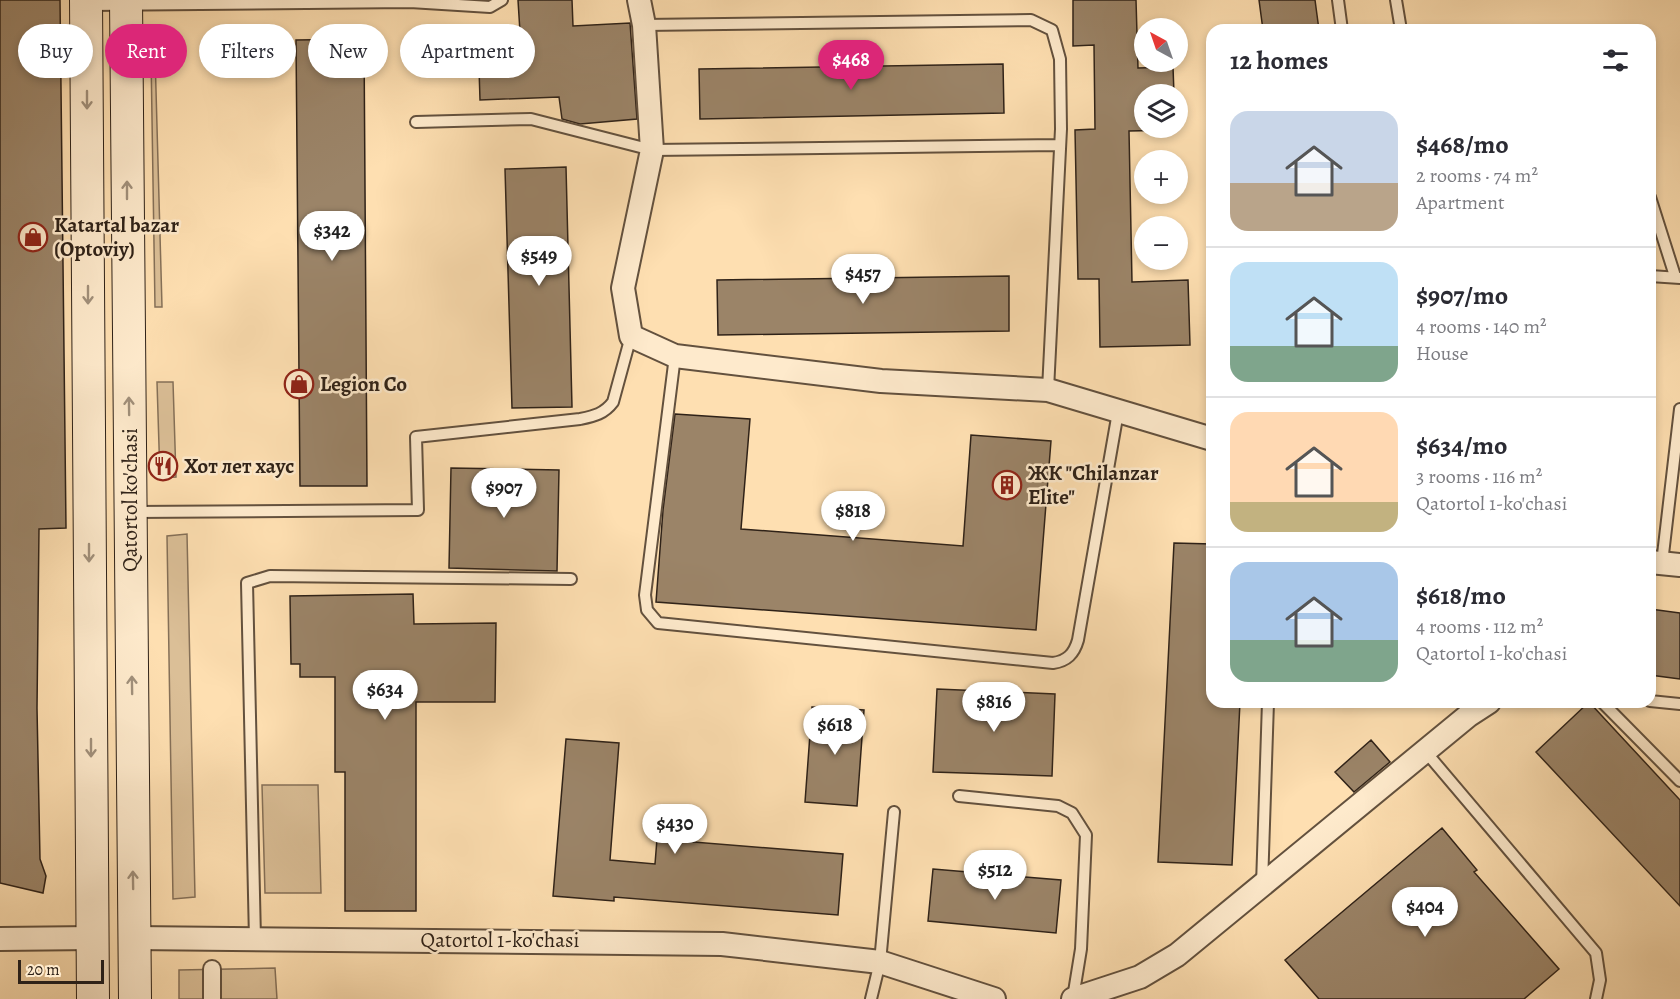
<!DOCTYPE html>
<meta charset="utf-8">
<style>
body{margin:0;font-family:Alegreya,serif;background:#f2f2f3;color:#2b2b33;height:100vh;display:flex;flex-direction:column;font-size:22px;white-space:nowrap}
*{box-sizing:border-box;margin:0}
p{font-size:20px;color:#7c7c81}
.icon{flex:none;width:33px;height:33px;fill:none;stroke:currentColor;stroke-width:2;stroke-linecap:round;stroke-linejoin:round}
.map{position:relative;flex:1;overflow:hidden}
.panel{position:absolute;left:1206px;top:24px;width:450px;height:684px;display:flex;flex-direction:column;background:#fff;border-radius:18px;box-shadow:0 3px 9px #0003}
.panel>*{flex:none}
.hud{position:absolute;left:18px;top:24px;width:570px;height:54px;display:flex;gap:12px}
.needle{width:39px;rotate:320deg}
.controls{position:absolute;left:1134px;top:18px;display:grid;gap:12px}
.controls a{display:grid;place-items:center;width:54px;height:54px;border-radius:50%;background:#fff;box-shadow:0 3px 9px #0003;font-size:30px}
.scale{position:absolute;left:18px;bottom:15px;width:86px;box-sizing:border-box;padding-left:6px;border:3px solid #2f2218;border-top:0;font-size:16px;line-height:21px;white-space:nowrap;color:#2f2218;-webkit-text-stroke:4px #feeacc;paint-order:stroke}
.price{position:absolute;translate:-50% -51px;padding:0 14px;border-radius:21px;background:#fff;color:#222;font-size:20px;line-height:39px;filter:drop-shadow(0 2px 3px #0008)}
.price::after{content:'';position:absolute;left:50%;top:36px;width:18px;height:14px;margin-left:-9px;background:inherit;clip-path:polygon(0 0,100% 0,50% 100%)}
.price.on{background:#db2777;color:#fff}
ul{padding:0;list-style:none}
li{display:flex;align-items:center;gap:18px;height:150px;padding:0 24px}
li+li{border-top:2px solid #e1e1e2}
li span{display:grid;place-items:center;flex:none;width:168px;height:120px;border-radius:18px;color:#555}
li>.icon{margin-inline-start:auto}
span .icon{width:72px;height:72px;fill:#fffc;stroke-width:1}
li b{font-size:26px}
h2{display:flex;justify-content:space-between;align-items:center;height:72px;padding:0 24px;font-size:26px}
.chip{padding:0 21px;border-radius:27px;background:#fff;box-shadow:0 3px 9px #0003;font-size:21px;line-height:54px}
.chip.on{background:#db2777;color:#fff}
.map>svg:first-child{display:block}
</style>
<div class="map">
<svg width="1680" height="999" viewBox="0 0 1680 999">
<rect width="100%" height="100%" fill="#fedfb1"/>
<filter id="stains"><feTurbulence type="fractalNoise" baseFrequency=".00333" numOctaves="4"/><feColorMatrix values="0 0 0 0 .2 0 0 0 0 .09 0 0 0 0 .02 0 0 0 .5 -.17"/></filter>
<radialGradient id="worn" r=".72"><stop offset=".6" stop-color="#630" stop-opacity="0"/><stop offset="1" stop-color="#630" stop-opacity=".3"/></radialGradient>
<!-- green -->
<path fill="#dbbf97" stroke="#857058" stroke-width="1.5" d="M155,54l7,253h-7l-4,-252z
M157,382h16l3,95 -16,1z
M187,534l8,363 -22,2 -6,-363z
M262,785h56l3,108h-56z
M275,968l2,31h-98v-29z"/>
<!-- building -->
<path fill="#9b8468" stroke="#2f2218" stroke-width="1.5" d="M0,0h60l6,528 -27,1 -2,179 3,151 6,17 -3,17 -43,-10z
M518,0h54l1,26 57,-3 7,96 -57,5 -18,-5 -3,-22 -79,3 -2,-64 42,-4z
M1073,0h63l2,68 35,-1 1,27h-30v34h30v2l-45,1 3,151 56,-2 2,65 -90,2 -1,-68h-21l-3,-149 20,-1 -1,-84 -21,1z
M1259,0h56l4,30h-56z
M364,39l3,447h-67l-4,-446z
M1003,64l1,49 -304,6 -1,-50z
M566,167l6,240 -60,1 -7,-239z
M1009,276v55l-291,4 -1,-55z
M675,414l75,5 -9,110 222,17 8,-111 80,6 -15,189 -380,-28 7,-92z
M451,468l108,2 -2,101 -108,-3z
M1174,543l38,1v158h28l-8,163 -74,-3z
M413,594l1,30 82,-1 -1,79h-79v209h-71v-139h-10v-95h-35v-13h-9l-1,-68z
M1650,609l30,4v66l-30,-4z
M937,689l118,5 -3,82 -119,-4z
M1589,702l91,98v106l-144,-154z
M812,707l52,3 -7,96 -52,-4z
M566,739l53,4 -9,117 45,4 2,-25 186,15 -5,61 -224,-18v4l-61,-5z
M1371,740l19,22 -36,30 -19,-20z
M1442,828l35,42 -3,2 85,97 -35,30h-205l-34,-39z
M933,869l128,11 -5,53 -128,-12z"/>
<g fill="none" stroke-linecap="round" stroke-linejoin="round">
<!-- service casing -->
<g stroke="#63513e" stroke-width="14">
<path id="service" d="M1338,0l4,30
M1396,0l5,30
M89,5l321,-3 80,5 12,-7
M644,25l387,-5 21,10 8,29 1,70 -13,261
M416,122l115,-3 121,31 408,-5
M1650,197l25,79
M1650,276l30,2
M675,356l-30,239 2,15 11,13 395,40c14,-2 21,-9 25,-23l40,-228
M133,512l285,-2 -2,-73 164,-18c14,-3 24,-5 33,-17l18,-66
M1662,563l18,-154
M1650,701l30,3
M1602,702l78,79
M1425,751l171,202 4,27 -4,19
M959,796l99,10 14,7 14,22 -5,114 -8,49
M1262,885l6,-183
M255,939l-8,-356 23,-7 301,3
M871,999l9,-37 14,-150"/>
</g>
<!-- pedestrian casing -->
<g stroke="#63513e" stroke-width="20">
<path id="pedestrian" d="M212,969v30"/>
</g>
<!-- minor casing -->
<g stroke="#63513e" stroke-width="26">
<path id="minor" d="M639,0l5,25 8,125 -29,138 8,48 44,20 206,25 167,9 164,49
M1650,562l30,3
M134,938l588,6 158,18 114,37
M0,939l92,-1
M1073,999l67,-22 37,-22 292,-240 20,-13"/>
</g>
<!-- secondary casing -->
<g stroke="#2f2218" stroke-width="34">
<path id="secondary" d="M86,0l7,999
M126,0l9,999"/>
</g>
<!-- service -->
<use href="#service" stroke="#feeacc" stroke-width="10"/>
<!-- pedestrian -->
<use href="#pedestrian" stroke="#feeacc" stroke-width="16"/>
<!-- minor -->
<use href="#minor" stroke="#feeacc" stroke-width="22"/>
<!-- secondary -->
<use href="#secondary" stroke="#feeacc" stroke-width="32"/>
</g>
<!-- one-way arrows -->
<defs><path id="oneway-shaft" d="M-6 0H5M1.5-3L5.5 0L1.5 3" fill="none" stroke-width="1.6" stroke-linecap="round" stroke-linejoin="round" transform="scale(1.5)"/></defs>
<g stroke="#a1907b">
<use href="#oneway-shaft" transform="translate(87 100) rotate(90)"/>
<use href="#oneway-shaft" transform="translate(127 190) rotate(-90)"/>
<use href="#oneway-shaft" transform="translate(88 295) rotate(90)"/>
<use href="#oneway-shaft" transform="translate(129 406) rotate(-91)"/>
<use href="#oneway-shaft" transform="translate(89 553) rotate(90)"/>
<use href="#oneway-shaft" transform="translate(132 685) rotate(-91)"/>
<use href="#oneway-shaft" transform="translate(91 748) rotate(90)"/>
<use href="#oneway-shaft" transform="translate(133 880) rotate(-91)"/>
</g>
<!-- icons -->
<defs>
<g id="shop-ring" transform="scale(1.5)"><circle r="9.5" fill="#feeacc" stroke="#8f2418" stroke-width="1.5"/><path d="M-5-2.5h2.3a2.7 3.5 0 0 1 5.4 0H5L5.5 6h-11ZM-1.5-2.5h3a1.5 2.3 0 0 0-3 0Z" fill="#8f2418"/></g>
<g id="restaurant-ring" transform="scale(1.5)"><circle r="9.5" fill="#feeacc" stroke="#8f2418" stroke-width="1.5"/><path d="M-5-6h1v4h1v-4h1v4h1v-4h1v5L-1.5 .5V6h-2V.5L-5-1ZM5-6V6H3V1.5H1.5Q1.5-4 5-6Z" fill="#8f2418"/></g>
<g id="building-ring" transform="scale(1.5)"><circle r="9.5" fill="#feeacc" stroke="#8f2418" stroke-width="1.5"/><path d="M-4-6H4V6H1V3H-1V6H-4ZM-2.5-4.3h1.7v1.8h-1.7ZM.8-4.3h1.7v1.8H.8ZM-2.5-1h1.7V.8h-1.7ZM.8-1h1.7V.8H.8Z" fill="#8f2418"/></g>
</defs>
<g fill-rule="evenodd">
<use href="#shop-ring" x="33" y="237"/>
<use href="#shop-ring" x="299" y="384"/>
<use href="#restaurant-ring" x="163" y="466"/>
<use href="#building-ring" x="1007" y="485"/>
</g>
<g text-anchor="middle" stroke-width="5" stroke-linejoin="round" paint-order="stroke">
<!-- poi labels -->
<g font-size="21" font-weight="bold" fill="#2f2218" stroke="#feeacc" text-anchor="start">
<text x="54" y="232">Katartal bazar<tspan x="54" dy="24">(Optoviy)</tspan></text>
<text x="320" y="391">Legion Co</text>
<text x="184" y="473">Хот лет хаус</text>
<text x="1028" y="480">ЖК "Chilanzar<tspan x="1028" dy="24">Elite"</tspan></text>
</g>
<!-- street labels -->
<g font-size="21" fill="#2f2218" stroke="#feeacc">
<text transform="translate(130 500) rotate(-90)" y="7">Qatortol ko'chasi</text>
<text x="500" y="947">Qatortol 1-ko'chasi</text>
</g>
</g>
<rect width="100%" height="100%" filter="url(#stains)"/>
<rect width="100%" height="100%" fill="url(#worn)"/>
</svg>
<div class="controls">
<a><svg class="needle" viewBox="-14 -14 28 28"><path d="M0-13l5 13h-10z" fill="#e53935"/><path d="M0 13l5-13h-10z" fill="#7c7c81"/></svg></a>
<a><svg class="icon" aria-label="layers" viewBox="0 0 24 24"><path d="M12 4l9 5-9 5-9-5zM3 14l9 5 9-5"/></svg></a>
<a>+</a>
<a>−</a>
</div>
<div class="scale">20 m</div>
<b class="price on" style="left:851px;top:91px">$468</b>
<b class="price" style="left:332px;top:262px">$342</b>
<b class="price" style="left:539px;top:287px">$549</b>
<b class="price" style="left:863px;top:305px">$457</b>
<b class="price" style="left:504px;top:519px">$907</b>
<b class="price" style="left:853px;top:542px">$818</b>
<b class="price" style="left:385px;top:721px">$634</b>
<b class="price" style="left:994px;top:733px">$816</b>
<b class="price" style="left:835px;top:756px">$618</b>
<b class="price" style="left:675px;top:855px">$430</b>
<b class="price" style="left:995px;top:901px">$512</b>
<b class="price" style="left:1425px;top:938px">$404</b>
<div class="hud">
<a class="chip">Buy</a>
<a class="chip on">Rent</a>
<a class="chip">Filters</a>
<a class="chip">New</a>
<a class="chip">Apartment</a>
</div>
<section class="panel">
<h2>12 homes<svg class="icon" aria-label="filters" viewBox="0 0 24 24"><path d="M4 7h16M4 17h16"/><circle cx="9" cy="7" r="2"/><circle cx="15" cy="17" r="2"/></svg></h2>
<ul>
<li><span style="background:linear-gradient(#c9d6e8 60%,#b9a48a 0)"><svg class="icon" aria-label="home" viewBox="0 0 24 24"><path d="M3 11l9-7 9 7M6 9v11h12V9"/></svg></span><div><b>$468/mo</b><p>2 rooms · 74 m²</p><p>Apartment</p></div></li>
<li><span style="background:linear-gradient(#bfe0f5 70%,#7fa58c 0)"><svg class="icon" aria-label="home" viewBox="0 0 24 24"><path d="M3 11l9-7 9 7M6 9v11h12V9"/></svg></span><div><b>$907/mo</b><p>4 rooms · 140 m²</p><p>House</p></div></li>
<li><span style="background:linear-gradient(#ffd9b3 75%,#c2b280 0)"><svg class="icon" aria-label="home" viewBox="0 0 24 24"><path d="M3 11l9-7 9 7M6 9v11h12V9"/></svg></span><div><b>$634/mo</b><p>3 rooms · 116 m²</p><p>Qatortol 1-ko'chasi</p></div></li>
<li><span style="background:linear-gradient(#a9c7e8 65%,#7fa58c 0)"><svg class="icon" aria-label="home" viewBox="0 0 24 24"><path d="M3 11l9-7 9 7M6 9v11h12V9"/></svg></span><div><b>$618/mo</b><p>4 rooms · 112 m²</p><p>Qatortol 1-ko'chasi</p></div></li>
</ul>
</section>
</div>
